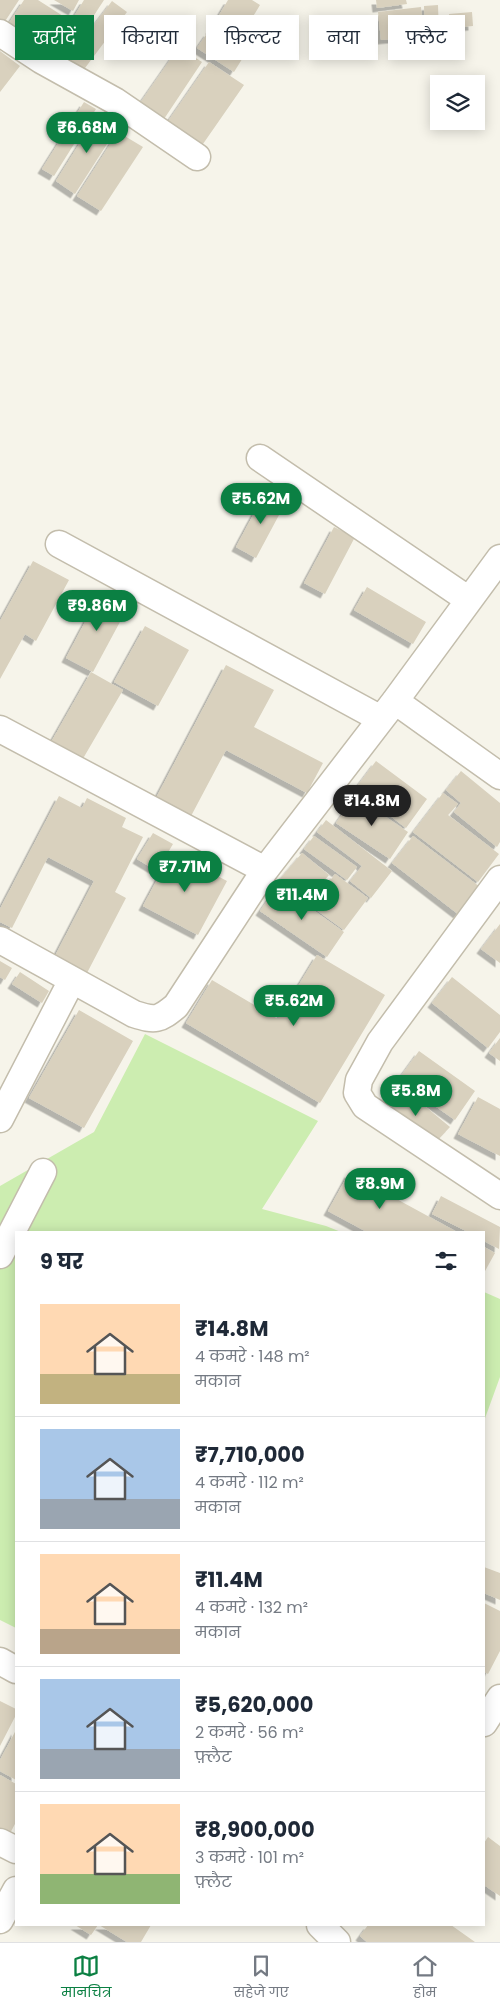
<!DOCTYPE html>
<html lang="hi">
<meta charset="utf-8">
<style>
body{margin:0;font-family:Poppins,"Noto Sans Devanagari",sans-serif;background:#f2f2f3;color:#1f2937;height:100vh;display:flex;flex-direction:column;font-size:19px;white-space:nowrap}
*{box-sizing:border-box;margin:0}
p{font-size:16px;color:#747a83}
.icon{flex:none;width:28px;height:28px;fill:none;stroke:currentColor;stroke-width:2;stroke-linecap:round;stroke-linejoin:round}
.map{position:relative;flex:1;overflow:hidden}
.drawer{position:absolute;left:15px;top:1231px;width:470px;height:695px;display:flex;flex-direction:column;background:#fff;border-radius:0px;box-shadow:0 2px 12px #0003}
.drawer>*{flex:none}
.banner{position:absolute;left:15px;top:15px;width:470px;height:45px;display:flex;gap:10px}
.buttons{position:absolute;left:430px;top:75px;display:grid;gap:10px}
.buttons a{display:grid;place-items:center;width:55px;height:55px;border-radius:0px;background:#fff;box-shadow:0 2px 12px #0003;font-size:25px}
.price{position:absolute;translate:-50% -42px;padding:0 11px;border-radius:18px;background:#0b8043;color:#fff;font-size:16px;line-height:32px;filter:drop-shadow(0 1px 2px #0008)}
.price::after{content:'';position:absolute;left:50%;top:30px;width:15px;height:11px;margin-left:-8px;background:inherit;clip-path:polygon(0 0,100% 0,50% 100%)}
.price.on{background:#222;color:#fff}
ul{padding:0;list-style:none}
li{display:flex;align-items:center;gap:15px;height:125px;padding:0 25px}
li+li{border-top:1px solid #e0e1e3}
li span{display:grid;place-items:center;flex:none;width:140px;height:100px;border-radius:0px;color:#555}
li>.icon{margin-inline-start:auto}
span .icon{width:60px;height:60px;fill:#fffc;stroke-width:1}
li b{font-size:21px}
h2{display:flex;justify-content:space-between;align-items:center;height:60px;padding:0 25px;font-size:21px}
.tag{padding:0 18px;border-radius:0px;background:#fff;box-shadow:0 2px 12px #0003;font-size:18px;line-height:45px}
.tag.on{background:#0b8043;color:#fff}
.tab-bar{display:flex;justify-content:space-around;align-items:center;height:70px;border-top:1px solid #e0e1e3;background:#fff;font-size:14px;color:#747a83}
.tab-bar a{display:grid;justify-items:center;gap:2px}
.tab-bar .on{color:#0b8043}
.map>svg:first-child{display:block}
</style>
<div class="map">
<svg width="500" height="1942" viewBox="0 0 500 1942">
<defs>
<filter id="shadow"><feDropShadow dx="-4.5" dy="4.5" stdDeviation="0" flood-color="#0004"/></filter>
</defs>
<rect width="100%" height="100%" fill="#f6f4ea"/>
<!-- green -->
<path fill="#ccedb0" d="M145,1034l173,87 -56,88 64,17 15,6h-325v396l-16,-8v-434l94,-54z
M484,1292l16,7v78l-16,44z"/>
<!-- building -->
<path fill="#d9d1be" filter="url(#shadow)" d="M0,0h19l-19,29z
M24,0h14l25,16 -23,35 -35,-22z
M54,0h25l-6,11z
M84,0h20l-17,26 -14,-8z
M228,0h24l8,5 -17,28 -25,-16z
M376,0h30l1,4 -30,4z
M112,1l15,11 -48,64 -15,-11z
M438,5l1,30 -14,1 -1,-30z
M421,7l3,29 -43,4 -3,-28z
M472,12l1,14 -23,2 -1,-14z
M216,21l33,22 -6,9 -33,-22z
M208,32l36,24 -10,16 -37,-24z
M179,47l23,15 -40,60 -24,-16z
M0,51l20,15 -20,26z
M209,62l35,23 -48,69 -34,-24z
M84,102l12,7 -42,67 -12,-7z
M98,114l20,13 -43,67 -19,-13z
M118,132l25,15 -42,64 -24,-15z
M266,491l20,11 -30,56 -20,-11z
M334,527l21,10 -30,57 -21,-11z
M33,561l36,19 -33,61 -11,-7 -25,45v-58z
M367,587l59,35 -13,22 -59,-34z
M101,592l27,15 -35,65 -27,-14z
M145,626l44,24 -31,56 -44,-24z
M226,665l48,25 -20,37 69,36 -16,30 -81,-43 -36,68 -35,-18z
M91,672l32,18 -42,72 -31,-18z
M376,761l51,38 -21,29 -51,-39z
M461,771l39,32v39l-3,5 -43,-35 7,-9 -15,-13z
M443,793l15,11 -10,11 51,39 -21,28 -65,-50z
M59,796l23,12 5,-10 39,20 -4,9 21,10 -28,55 11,6 -39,75 -32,-17 39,-75 -46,-24 -36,71 -12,-6v-13z
M355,796l53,36 -18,27 -54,-36z
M326,820l66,51 -21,27 -21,-17 12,-15 -45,-34z
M153,833l20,11 -16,27 -20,-12z
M314,836l43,31 -10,13 -43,-31z
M413,836l67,51 -22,27 -66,-51z
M172,852l55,29 -29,54 -55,-29z
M302,853l27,22 -22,26 -27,-22z
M335,874l33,24 -24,32 -33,-24z
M278,885l66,47 -17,25 -67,-46z
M500,924v39l-19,-14z
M317,955l68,40 -65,108 -134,-80 26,-43 66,39z
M0,961l12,7 -7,12 -5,-3z
M20,972l29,19 -7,12 -30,-19z
M452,977l48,38v17l-12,16 -56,-45z
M79,1010l54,31 -49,87 -55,-30z
M500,1038v23l-11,-8z
M419,1051l56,40 -20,29 -57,-40z
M403,1088l47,39 -17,18 -50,-34z
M478,1097l22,12v47l-42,-22z
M349,1173l108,59h-90l-39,-21z
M441,1196l59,31 -1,22 -15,-8v-9h-16l-36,-18z
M484,1247l11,6 -11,20z
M484,1567l16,6v27l-16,-7z
M484,1603l16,8v40l-12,23 -4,-2z
M0,1701l16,8v6l-16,31z
M16,1730v50l-16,-9v-11z
M0,1775l16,9v38l-10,19 -6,-3z
M488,1837l12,9v50l-16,-11v-42z
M75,1925h23l-7,10z
M99,1925h52l-10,17h-14z
M368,1925h83l24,17h-108l-7,-6z"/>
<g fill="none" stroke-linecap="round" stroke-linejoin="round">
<!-- minor casing -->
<g stroke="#c3bdac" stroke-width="29">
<path id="minor" d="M0,33l41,27 74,41 82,56
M260,458l209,142
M59,544l322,175
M395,701l105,75
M0,729l265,141
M500,879l-120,163 -21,38 -2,13 8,13 135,90
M0,940l134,74c22,7 25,6 42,-8l89,-136 130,-169 105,-143
M0,1119l72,-139
M0,1255l43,-83
M0,1661l16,9
M484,1723l16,-25
M0,1842l16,8
M0,1920l16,-30
M320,1925l17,17"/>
</g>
<!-- minor -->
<use href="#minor" stroke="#fff" stroke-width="26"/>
</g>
</svg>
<div class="buttons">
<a><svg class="icon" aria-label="layers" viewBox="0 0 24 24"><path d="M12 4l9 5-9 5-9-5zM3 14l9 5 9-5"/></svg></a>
</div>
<b class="price" style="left:87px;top:154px">₹6.68M</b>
<b class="price" style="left:261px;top:525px">₹5.62M</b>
<b class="price" style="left:97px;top:632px">₹9.86M</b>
<b class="price on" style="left:372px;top:827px">₹14.8M</b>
<b class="price" style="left:185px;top:893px">₹7.71M</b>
<b class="price" style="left:302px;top:921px">₹11.4M</b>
<b class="price" style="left:294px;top:1027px">₹5.62M</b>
<b class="price" style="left:416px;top:1117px">₹5.8M</b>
<b class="price" style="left:380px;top:1210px">₹8.9M</b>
<div class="banner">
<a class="tag on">खरीदें</a>
<a class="tag">किराया</a>
<a class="tag">फ़िल्टर</a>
<a class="tag">नया</a>
<a class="tag">फ़्लैट</a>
</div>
<section class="drawer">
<h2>9 घर<svg class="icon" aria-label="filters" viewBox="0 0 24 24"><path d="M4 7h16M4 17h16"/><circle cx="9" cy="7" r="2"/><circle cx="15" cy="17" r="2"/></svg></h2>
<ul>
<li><span style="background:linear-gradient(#ffd9b3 70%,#c2b280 0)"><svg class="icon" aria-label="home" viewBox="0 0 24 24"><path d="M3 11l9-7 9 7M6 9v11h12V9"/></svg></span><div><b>₹14.8M</b><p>4 कमरे · 148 m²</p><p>मकान</p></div></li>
<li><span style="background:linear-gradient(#a9c7e8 70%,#9aa5b1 0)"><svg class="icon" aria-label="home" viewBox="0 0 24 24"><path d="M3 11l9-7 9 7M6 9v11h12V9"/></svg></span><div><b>₹7,710,000</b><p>4 कमरे · 112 m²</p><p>मकान</p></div></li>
<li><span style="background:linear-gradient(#ffd9b3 75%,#b9a48a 0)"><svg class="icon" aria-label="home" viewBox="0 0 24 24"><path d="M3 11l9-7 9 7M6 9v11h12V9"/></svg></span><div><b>₹11.4M</b><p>4 कमरे · 132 m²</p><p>मकान</p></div></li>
<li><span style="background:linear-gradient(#a9c7e8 70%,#9aa5b1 0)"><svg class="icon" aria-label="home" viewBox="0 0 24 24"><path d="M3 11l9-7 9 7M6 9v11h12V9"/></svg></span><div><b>₹5,620,000</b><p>2 कमरे · 56 m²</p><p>फ़्लैट</p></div></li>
<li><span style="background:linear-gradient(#ffd9b3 70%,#8fb573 0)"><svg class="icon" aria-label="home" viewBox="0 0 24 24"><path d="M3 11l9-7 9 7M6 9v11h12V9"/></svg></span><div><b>₹8,900,000</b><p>3 कमरे · 101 m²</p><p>फ़्लैट</p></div></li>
</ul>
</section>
</div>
<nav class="tab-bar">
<a class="on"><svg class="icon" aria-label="map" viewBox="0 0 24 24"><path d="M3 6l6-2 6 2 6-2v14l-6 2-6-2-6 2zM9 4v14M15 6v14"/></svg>मानचित्र</a>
<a><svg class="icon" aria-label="saved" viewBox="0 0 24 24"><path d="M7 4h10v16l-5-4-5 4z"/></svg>सहेजे गए</a>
<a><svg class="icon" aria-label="home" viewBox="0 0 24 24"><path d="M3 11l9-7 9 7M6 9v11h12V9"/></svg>होम</a>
</nav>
